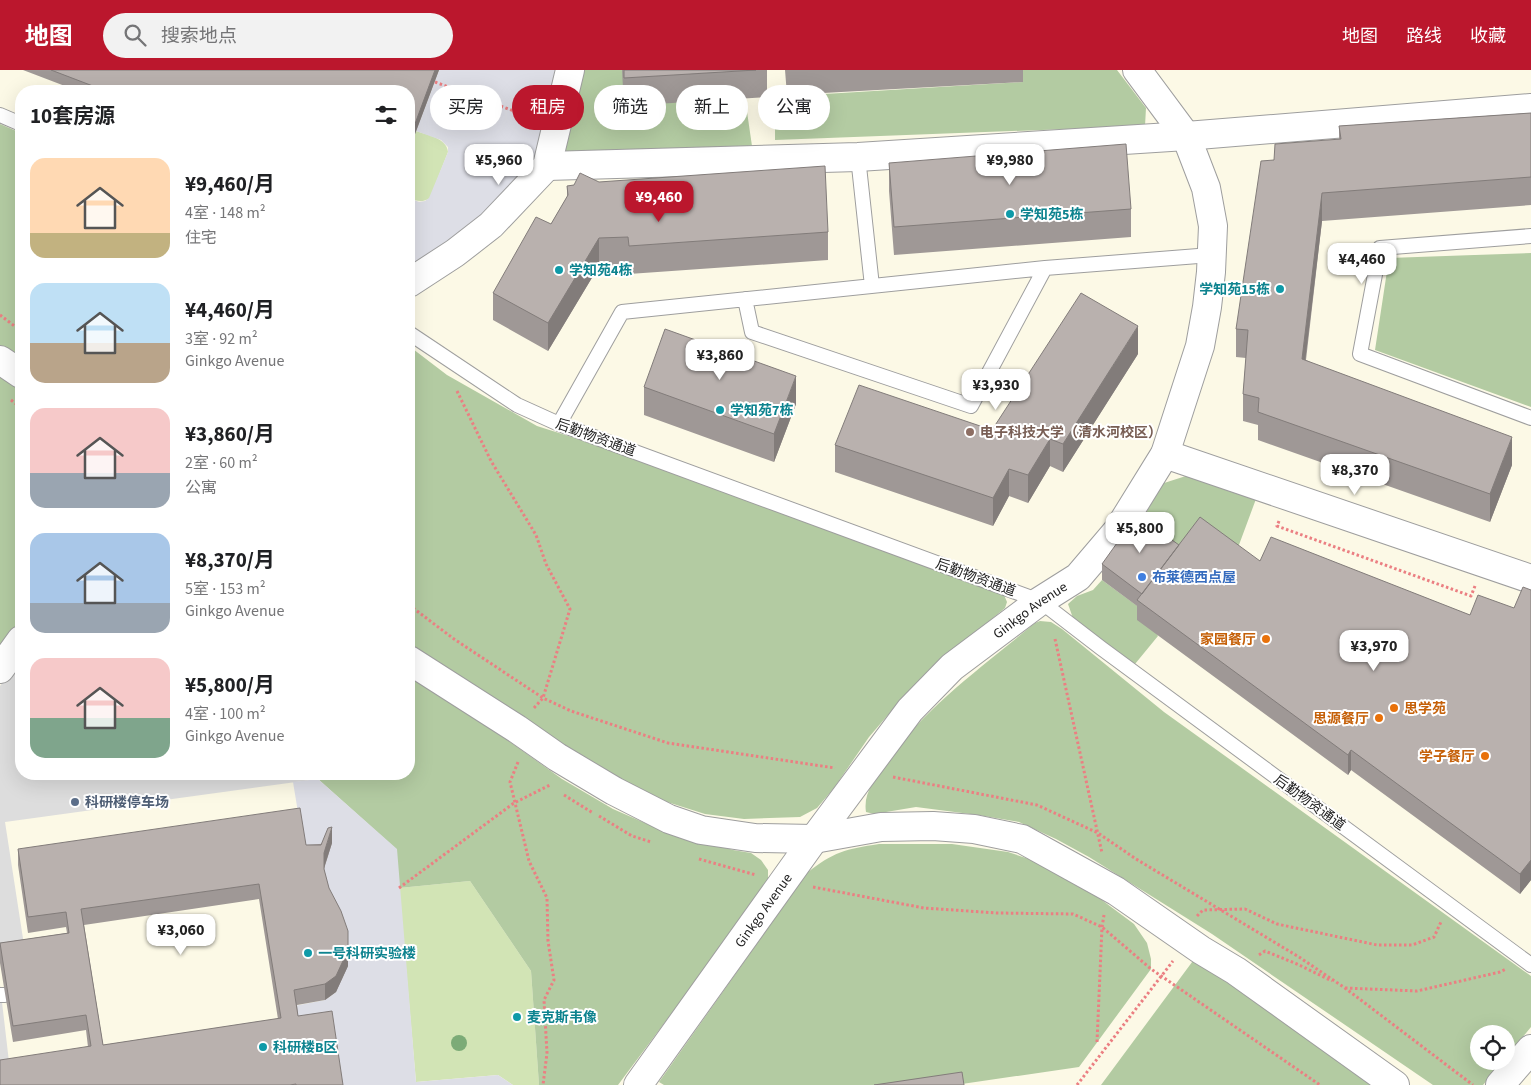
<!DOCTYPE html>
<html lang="zh">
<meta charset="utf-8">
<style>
body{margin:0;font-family:"Source Sans 3","Noto Sans SC",sans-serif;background:#f2f2f2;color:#202124;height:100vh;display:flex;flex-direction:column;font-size:19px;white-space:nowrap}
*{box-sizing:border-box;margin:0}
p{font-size:16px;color:#757577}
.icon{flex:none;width:28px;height:28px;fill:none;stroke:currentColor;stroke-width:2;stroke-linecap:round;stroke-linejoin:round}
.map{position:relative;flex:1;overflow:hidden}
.side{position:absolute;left:15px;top:15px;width:400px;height:695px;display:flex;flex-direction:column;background:#fff;border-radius:20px;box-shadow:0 5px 20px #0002}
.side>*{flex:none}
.top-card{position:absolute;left:430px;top:15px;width:475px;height:45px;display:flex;gap:10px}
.tools{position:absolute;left:1470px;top:955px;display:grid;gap:10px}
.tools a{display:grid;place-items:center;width:45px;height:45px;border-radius:50%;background:#fff;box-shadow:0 5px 20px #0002;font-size:25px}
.price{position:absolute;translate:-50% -42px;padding:0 11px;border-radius:10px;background:#fff;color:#222;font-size:16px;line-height:32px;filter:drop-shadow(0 1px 2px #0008)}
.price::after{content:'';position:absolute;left:50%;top:30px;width:15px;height:11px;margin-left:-8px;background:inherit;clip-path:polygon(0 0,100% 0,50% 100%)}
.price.selected{background:#bb172d;color:#fff}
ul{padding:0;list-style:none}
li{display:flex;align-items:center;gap:15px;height:125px;padding:0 15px}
li span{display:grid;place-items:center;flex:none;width:140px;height:100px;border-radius:15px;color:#555}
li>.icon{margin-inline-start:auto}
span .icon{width:60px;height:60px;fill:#fffc;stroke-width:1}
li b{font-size:21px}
h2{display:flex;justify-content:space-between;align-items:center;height:60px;padding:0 15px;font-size:21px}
.pill{padding:0 18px;border-radius:22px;background:#fff;box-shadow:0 5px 20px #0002;font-size:18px;line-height:45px}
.pill.selected{background:#bb172d;color:#fff}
header{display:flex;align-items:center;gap:30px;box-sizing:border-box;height:70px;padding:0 25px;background:#bb172d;color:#fff}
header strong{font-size:24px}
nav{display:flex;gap:28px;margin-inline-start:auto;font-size:18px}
.search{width:350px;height:45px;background:#f2f2f2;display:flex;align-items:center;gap:12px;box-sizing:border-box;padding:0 18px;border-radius:28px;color:#757577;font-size:19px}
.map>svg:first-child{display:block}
</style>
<header>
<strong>地图</strong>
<div class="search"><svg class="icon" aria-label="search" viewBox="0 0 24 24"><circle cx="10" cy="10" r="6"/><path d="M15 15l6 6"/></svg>搜索地点</div>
<nav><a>地图</a><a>路线</a><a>收藏</a></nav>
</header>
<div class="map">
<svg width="1531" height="1015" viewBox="0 0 1531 1015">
<rect width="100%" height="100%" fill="#f0ede9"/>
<!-- education -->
<path fill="#fcf9e6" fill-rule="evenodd" d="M0,0h1531v1015h-1531zM21,21h388v683h-388zM1479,964h27v27h-27z"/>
<!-- grass -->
<path fill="#d2e4b5" d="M416,61c11,4 31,7 32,21l-18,46c-8,5 -13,3 -21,0v-48z
M470,811l61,90 8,114h-26l-15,-10 -82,7 -17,-194z"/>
<!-- forest -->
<path fill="#b3cba2" d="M579,0h50l116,28 7,48 -195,10z
M1022,0h95l29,38 -1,18 -370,14v-43l248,-15z
M0,54l21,9v494l-21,29z
M1531,183v154l-156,-57 14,-92z
M409,276l38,29 90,51 69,22 398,147 3,7 -2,6 -64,53 -35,33 -37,43 -35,51 -17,20 -17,9 -56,2 -39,-5 -41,-13 -38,-19 -84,-49 -21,-18 -112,-72z
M1189,405l67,24 -23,62 -52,1 -44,-31 24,-47z
M1102,510l42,31 14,25 -23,28 -61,-43 -6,-17 9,-8 16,-6z
M1040,551l11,1 11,7 102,83 367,264v51l-25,30v-23h-27v27h24l-20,24h-50l-221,-151 -123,-77 -33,-18 -37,-17 -41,-7 -62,-8 -42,7 -8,-2c-3,-19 9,-32 19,-48 40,-57 97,-97 150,-141z
M409,600l153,109 51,30 41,18 79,23 18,3 10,7 7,10v22l-79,98 -71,95h-79l-8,-114 -61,-90 -71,7 -3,-39 -78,-70v-5h91z
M879,774h73l56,8 39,13 36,21 51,38 13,19 4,16v10l-72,98 -124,18h-291l-5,-3 148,-209c26,-21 39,-24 72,-29z
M1201,880l194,135h-294z"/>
<!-- parking -->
<path fill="#ddd" d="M21,587v117h297v5l-313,43 19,123 -24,3v-262z
M0,915l9,77 -9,1z"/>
<!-- plaza -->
<path fill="#dddee6" d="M439,0h123l-28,99 -83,76 -42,27v-74l10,4 6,-1 4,-3 19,-46v-5l-7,-7 -25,-9z
M318,709l79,70 19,233 82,-7 15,10h-172l-43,-54 -4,-25 31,-6 11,-8 -12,-107v-17l4,-24 -7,16 -15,1 -13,-79z"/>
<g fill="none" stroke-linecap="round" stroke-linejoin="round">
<!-- lane casing -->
<g stroke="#9e9e9e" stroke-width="16">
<path id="lane" d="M0,45l21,9
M858,87l14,129
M1531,166l-151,12 -20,106 171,64
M745,229l7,33 219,74 74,-138
M409,263l108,72 42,19 481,177 61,47 430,317
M559,354l63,-112 423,-44 166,-13
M0,925h5"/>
</g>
<!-- street casing -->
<g stroke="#9e9e9e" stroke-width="30">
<g id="street">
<path d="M547,96l311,-9 328,-21 345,-28"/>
<path d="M409,213l46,-30 36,-28 56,-59 23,-96"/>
<path d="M0,290l21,14"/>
<path d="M1165,384l366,125"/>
<path d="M409,590l108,69 40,28 57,34 55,28 32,11 54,8 59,1 67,-12 52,-1 41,3 48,10 94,52 85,59 35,21 159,114"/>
<path d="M0,599l21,-29"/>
<path id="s1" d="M638,1015l176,-246 96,-129 42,-43 88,-66 38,-24 40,-47 47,-76 35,-108 7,-39 4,-35 2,-46 -7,-38 -20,-52 -49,-66"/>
<path d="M1500,1015l31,-36"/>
</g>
</g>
<!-- path -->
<path stroke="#eb7f82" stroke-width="3" stroke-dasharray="2.5 2.5" stroke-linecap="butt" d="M435,12l98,36
M0,245l21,16
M457,321l34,70 45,74 10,29 24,45 -27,89 -10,11
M11,330l10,8
M1279,451l-2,5 194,70 4,-10
M409,535l45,34 89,59 28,13 97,32 167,25
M1055,569l47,214
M518,692l-8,20 19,79 18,37 1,43 6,39 -10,20 3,53 -4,32
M893,707l144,28 61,28 38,26 163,98 46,31 128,97
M564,725l29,18
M599,746l33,20 19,6
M699,789l57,16
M813,817l111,21 73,5 76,1 29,13 49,42 169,116
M399,818l115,-85 36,-18
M1197,846l6,-6 42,-1 32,15 100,21h35l22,-8 7,-15
M1259,885l6,-4 32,13 35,17
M1345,918l72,3 83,-19 6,-3
M1097,972l5,-115 2,-12
M1077,1015l96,-124"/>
<!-- lane -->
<use href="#lane" stroke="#fff" stroke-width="14"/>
<!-- street -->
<use href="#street" stroke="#fff" stroke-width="28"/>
</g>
<!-- trees -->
<circle fill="#7cab77" cx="459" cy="973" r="8"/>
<!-- wall -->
<path fill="#9f9896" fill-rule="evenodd" d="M23,0h416l-30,80v-59h-331z
M622,0h145v27l-143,9z
M785,0h238v12l-236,13z
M1531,43v92l-209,16 -16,139 206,105 -22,57 -232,-82v-15l-15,-4v-27l3,-36 -10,-1v-28l38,-169 65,-21v-13z
M889,93l242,46v28l-237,18 -5,-64z
M599,112l229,50v28l-199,14 -1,-9 -29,1 -51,85 -55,-31v-27l58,-69 16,-27v-11z
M1138,284l-75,118 -13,-6 -22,37 -19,-7 -16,30 -158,-54v-27l157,-15z
M644,317l152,17 -22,58 -130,-47z
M1179,475l81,16 210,54 44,-7 17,-18v290l-11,14 -169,-124 -3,5 -211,-155v-14l-35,-26v-16z
M332,773l-8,26 24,97 -12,26 -11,8 -28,5 1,11 45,69h-343l88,-38 -2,-17 -73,12 -13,-79v-20l67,-10 -1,-6 -38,6 -10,-68v-16l288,-4zM259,829l19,120 -175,26 -19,-120z"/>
<!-- shaded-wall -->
<path fill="#827c7a" d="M435,0h4l-30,80v-10z
M1322,123v28l-20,166v-28z
M599,168v28l-51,85v-28z
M1138,256v28l-75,118v-28z
M796,306v28l-22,58v-28z
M1512,367v28l-22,57v-28z
M1050,369v27l-22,37v-28z
M1009,399v27l-16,30v-28z
M1351,680v20l-3,5v-20z
M332,757v16l-8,25v-15z
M1531,790v20l-11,14v-20z
M348,880v16l-12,26 -11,8v-16z"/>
<!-- building -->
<path fill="#b9b1ae" stroke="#827c7a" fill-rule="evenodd" d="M51,0h384l-26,70v-49h-303z
M624,0h132l-132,8z
M1531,43v64l-209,16 -20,166 210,78 -22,57 -232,-82 1,-14 -16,-4 5,-64 -12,-1 25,-168 13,-1 1,-16 66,-5 -2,-13z
M1126,74l5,65 -237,18 -5,-64z
M825,96l3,66 -199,14 -1,-9 -29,1 -51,85 -55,-30 43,-76 15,7 17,-29 -1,-9 7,-1 6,-12 19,9z
M1081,223l57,33 -75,118 -13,-5 -22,36 -19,-6 -16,29 -158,-53 24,-60 133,45z
M665,259l131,47 -22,58 -130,-47z
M1137,445l42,30 -37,49 -40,-30z
M1200,447l60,44 11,-24 199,78 8,-20 36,13 9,-21 8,3v270l-11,14 -169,-124 -3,5 -211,-155z
M300,738l6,37h15l7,-17 4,-1 -8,26v16l5,19 12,23 7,20v19l-12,26 -11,8 -31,6 4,26 34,-5 11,74h-47v-1l-6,1h-290v-25l91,-14 -5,-31 -73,11 -13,-83 69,-10 -3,-21 -38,5 -10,-68zM259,814l22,134 -178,27 -22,-136z
M962,1002l2,13h-90z"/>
<!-- markers -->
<g fill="#0f9aa8" stroke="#fff" stroke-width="2">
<circle cx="1010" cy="144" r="5"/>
<circle cx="559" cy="200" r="5"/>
<circle cx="1280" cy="219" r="5"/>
<circle cx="720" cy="340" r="5"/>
<circle cx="308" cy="883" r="5"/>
<circle cx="517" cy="947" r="5"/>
<circle cx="263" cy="977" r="5"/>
</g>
<circle fill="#8d6e63" stroke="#fff" stroke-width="2" cx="970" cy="362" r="5"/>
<circle fill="#3f7fe0" stroke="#fff" stroke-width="2" cx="1142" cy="507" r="5"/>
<g fill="#e8710a" stroke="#fff" stroke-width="2">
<circle cx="1266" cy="569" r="5"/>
<circle cx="1394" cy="638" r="5"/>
<circle cx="1379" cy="648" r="5"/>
<circle cx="1485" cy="686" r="5"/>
</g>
<circle fill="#5c6f8a" stroke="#fff" stroke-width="2" cx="75" cy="732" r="5"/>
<g text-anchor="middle" stroke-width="4" stroke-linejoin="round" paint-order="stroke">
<!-- culture labels -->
<g font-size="14" font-weight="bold" fill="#0d838f" stroke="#fff" text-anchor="start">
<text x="1020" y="149">学知苑5栋</text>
<text x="569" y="205">学知苑4栋</text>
<text x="1270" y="224" text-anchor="end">学知苑15栋</text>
<text x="730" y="345">学知苑7栋</text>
<text x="318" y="888">一号科研实验楼</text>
<text x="527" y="952">麦克斯韦像</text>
<text x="273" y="982">科研楼B区</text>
</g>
<!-- education labels -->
<g font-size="14" font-weight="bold" fill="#785e54" stroke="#fff" text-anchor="start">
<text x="980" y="367">电子科技大学（清水河校区）</text>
</g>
<!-- street labels -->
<g font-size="14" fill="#212121" stroke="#fff">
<text transform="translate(596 367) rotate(20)" y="5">后勤物资通道</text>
<text transform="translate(976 507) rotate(20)" y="5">后勤物资通道</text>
<text dy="5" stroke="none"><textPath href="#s1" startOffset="620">Ginkgo Avenue</textPath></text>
<text transform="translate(1310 732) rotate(36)" y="5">后勤物资通道</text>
<text dy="5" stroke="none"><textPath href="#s1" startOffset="215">Ginkgo Avenue</textPath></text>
</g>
<!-- shop labels -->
<g font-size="14" font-weight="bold" fill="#366cbe" stroke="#fff" text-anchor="start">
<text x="1152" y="512">布莱德西点屋</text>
</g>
<!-- food labels -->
<g font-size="14" font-weight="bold" fill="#c56008" stroke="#fff" text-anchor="end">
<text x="1256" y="574">家园餐厅</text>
<text x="1404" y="643" text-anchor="start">思学苑</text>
<text x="1369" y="653">思源餐厅</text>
<text x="1475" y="691">学子餐厅</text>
</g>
<!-- service labels -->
<g font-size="14" font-weight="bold" fill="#4e5e75" stroke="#fff" text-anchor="start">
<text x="85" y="737">科研楼停车场</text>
</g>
</g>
</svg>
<div class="tools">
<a><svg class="icon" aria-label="locate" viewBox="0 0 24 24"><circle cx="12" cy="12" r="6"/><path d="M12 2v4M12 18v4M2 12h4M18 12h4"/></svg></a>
</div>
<b class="price" style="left:499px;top:116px">¥5,960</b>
<b class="price" style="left:1010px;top:116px">¥9,980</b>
<b class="price selected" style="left:659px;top:153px">¥9,460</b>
<b class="price" style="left:1362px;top:215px">¥4,460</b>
<b class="price" style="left:720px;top:311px">¥3,860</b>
<b class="price" style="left:996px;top:341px">¥3,930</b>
<b class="price" style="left:1355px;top:426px">¥8,370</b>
<b class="price" style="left:1140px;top:484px">¥5,800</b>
<b class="price" style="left:1374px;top:602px">¥3,970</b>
<b class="price" style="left:181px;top:886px">¥3,060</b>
<div class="top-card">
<a class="pill">买房</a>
<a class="pill selected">租房</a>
<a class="pill">筛选</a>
<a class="pill">新上</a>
<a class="pill">公寓</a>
</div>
<section class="side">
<h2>10套房源<svg class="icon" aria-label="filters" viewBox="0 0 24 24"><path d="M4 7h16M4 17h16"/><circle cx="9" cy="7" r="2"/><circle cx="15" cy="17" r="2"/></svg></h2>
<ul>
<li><span style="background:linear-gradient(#ffd9b3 75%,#c2b280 0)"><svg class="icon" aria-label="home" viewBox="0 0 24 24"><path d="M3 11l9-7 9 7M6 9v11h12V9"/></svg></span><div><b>¥9,460/月</b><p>4室 · 148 m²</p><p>住宅</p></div></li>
<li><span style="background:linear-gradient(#bfe0f5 60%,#b9a48a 0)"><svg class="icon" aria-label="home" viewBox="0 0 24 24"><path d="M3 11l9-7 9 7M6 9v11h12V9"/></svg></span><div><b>¥4,460/月</b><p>3室 · 92 m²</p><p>Ginkgo Avenue</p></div></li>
<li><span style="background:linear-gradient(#f6c9c9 65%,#9aa5b1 0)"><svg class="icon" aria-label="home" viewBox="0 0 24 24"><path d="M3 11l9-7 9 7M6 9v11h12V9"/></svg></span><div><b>¥3,860/月</b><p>2室 · 60 m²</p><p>公寓</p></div></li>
<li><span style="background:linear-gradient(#a9c7e8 70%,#9aa5b1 0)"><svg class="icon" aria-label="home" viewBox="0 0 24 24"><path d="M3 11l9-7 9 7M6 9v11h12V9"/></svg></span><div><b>¥8,370/月</b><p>5室 · 153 m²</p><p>Ginkgo Avenue</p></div></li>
<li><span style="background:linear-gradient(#f6c9c9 60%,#7fa58c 0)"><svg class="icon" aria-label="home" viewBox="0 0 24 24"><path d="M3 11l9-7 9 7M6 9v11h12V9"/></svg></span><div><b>¥5,800/月</b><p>4室 · 100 m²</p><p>Ginkgo Avenue</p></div></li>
</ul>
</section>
</div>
